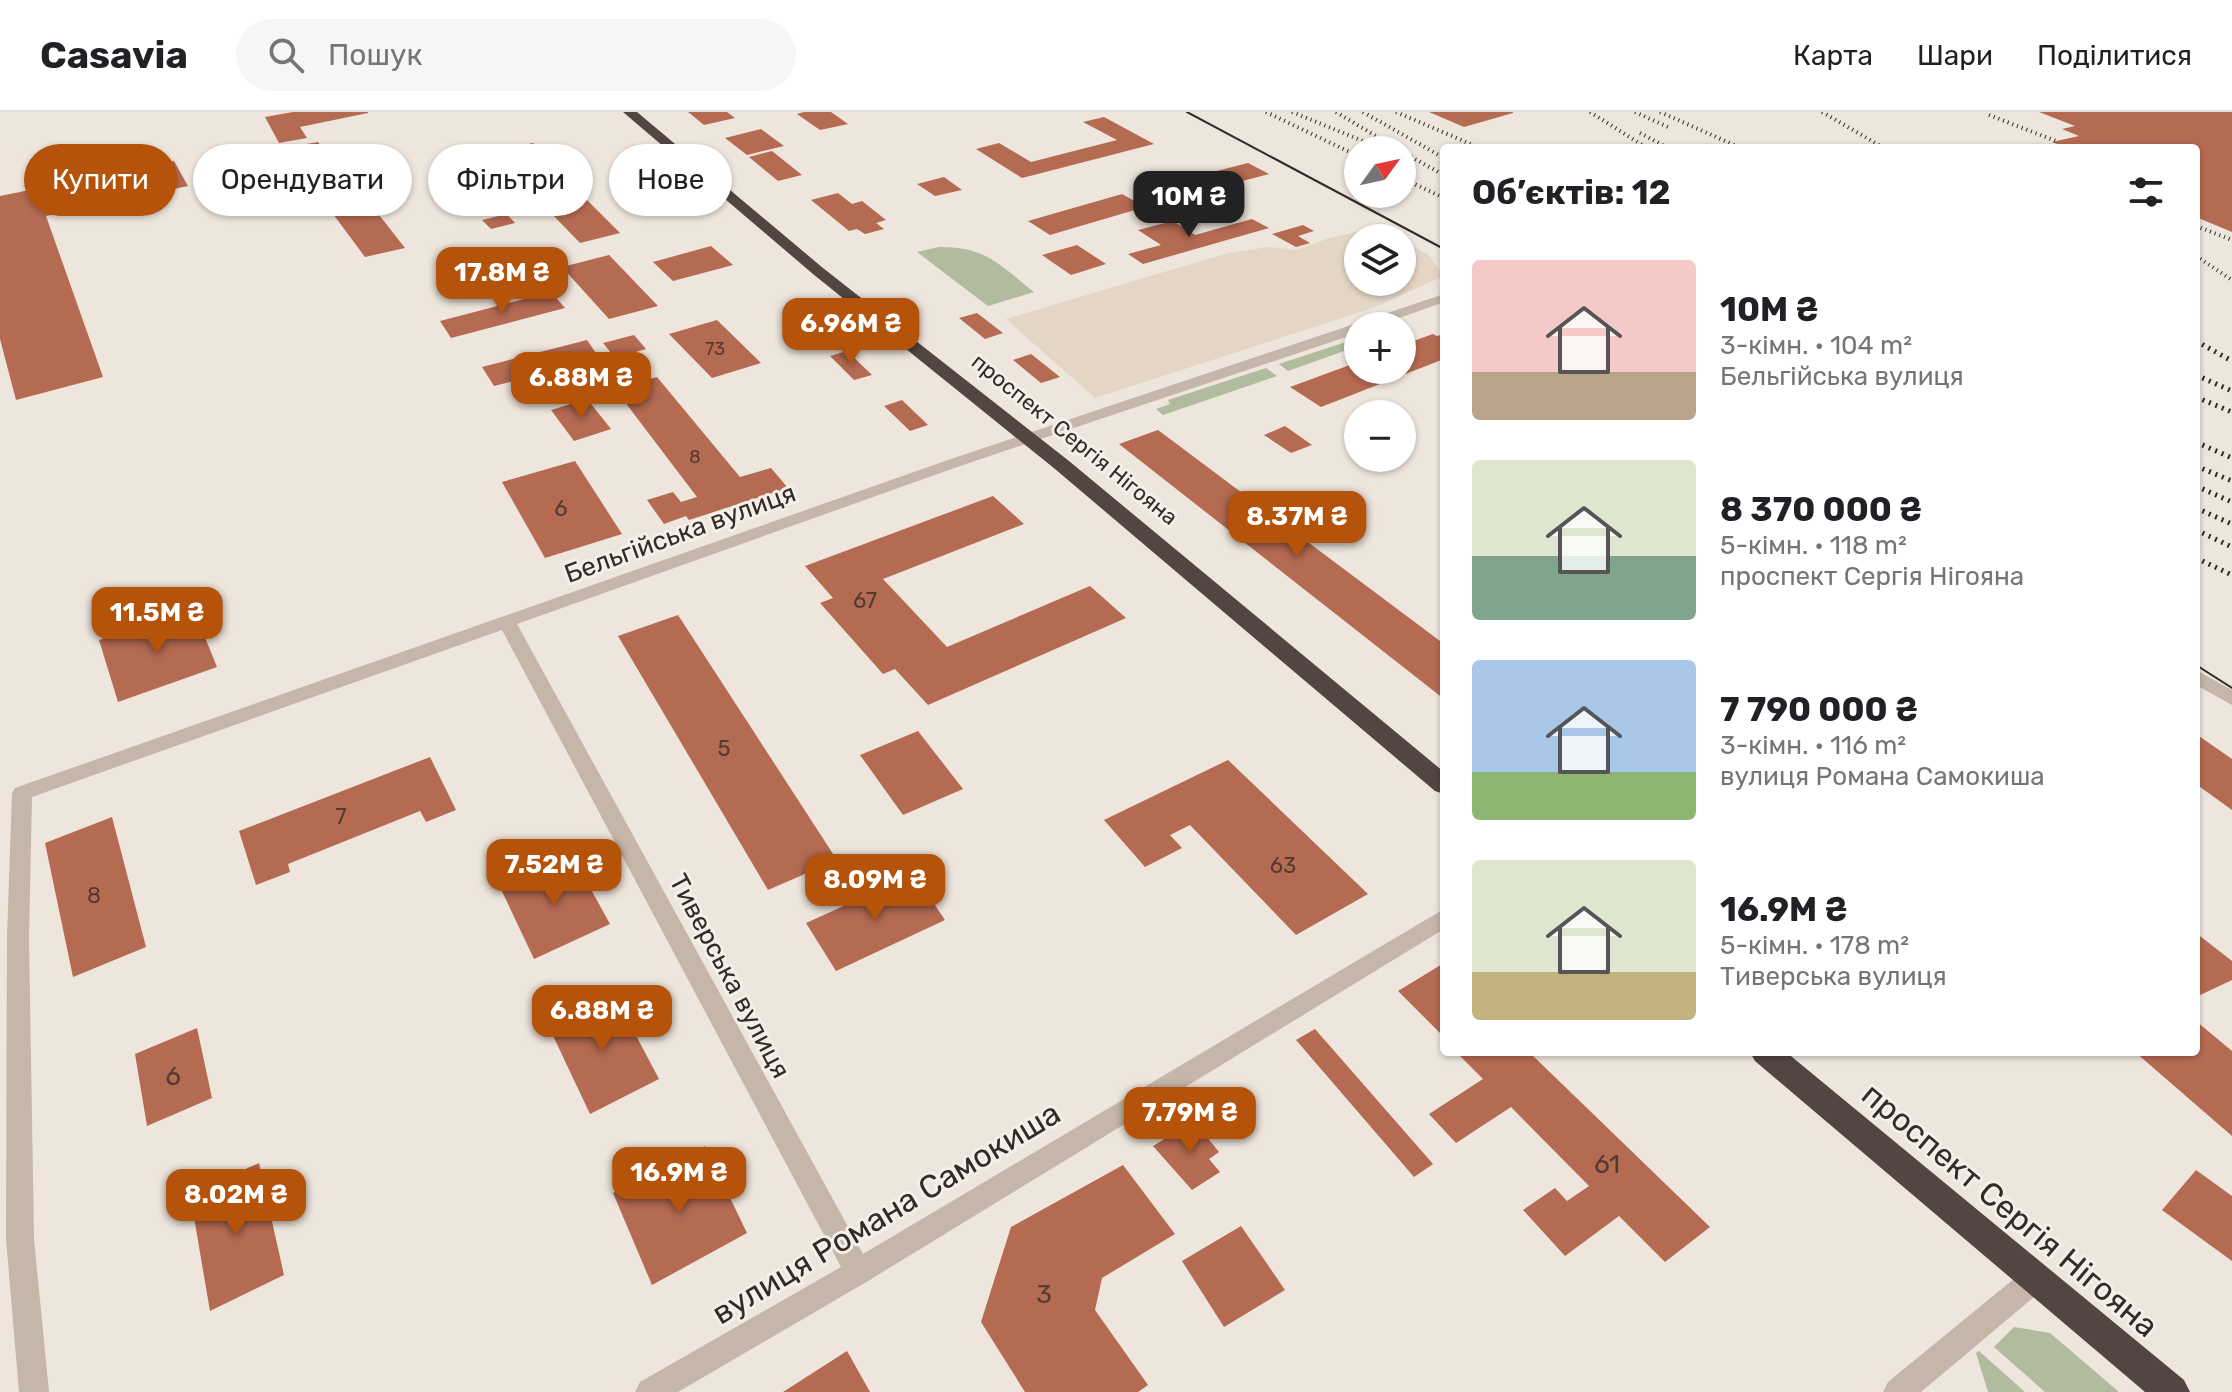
<!DOCTYPE html>
<html lang="uk">
<meta charset="utf-8">
<style>
body{margin:0;font-family:Rubik,sans-serif;background:#f6f6f6;color:#202124;height:100vh;display:flex;flex-direction:column;font-size:30px;white-space:nowrap}
*{box-sizing:border-box;margin:0}
p{font-size:26px;color:#757577}
.icon{flex:none;width:44px;height:44px;fill:none;stroke:currentColor;stroke-width:2;stroke-linecap:round;stroke-linejoin:round}
.map{position:relative;flex:1;overflow:hidden}
.details{position:absolute;left:1440px;top:32px;width:760px;height:912px;display:flex;flex-direction:column;background:#fff;border-radius:8px;box-shadow:0 2px 6px #0004}
.details>*{flex:none}
.banner{position:absolute;left:24px;top:32px;width:760px;height:72px;display:flex;gap:16px}
.needle{width:52px;rotate:57deg}
.fabs{position:absolute;left:1344px;top:24px;display:grid;gap:16px}
.fabs a{display:grid;place-items:center;width:72px;height:72px;border-radius:50%;background:#fff;box-shadow:0 2px 6px #0004;font-size:40px}
.price{position:absolute;translate:-50% -68px;padding:0 18px;border-radius:16px;background:#b45309;color:#fff;font-size:26px;line-height:52px;filter:drop-shadow(0 2px 4px #0008)}
.price::after{content:'';position:absolute;left:50%;top:48px;width:24px;height:18px;margin-left:-12px;background:inherit;clip-path:polygon(0 0,100% 0,50% 100%)}
.price.current{background:#222;color:#fff}
ul{padding:0;list-style:none}
li{display:flex;align-items:center;gap:24px;height:200px;padding:0 32px}
li span{display:grid;place-items:center;flex:none;width:224px;height:160px;border-radius:8px;color:#555}
li>.icon{margin-inline-start:auto}
span .icon{width:96px;height:96px;fill:#fffc;stroke-width:1}
li b{font-size:34px}
h2{display:flex;justify-content:space-between;align-items:center;height:96px;padding:0 32px;font-size:34px}
.chip{padding:0 28px;border-radius:36px;background:#fff;box-shadow:0 2px 6px #0004;font-size:28px;line-height:72px}
.chip.current{background:#b45309;color:#fff}
header{display:flex;align-items:center;gap:48px;box-sizing:border-box;height:112px;padding:0 40px;background:#fff;border-bottom:2px solid #e0e0e0}
header strong{font-size:38px}
nav{display:flex;gap:44px;margin-inline-start:auto;font-size:28px}
.search{width:560px;height:72px;background:#f6f6f6;display:flex;align-items:center;gap:20px;box-sizing:border-box;padding:0 28px;border-radius:44px;color:#757577;font-size:30px}
.map>svg:first-child{display:block}
</style>
<header>
<strong>Casavia</strong>
<div class="search"><svg class="icon" aria-label="search" viewBox="0 0 24 24"><circle cx="10" cy="10" r="6"/><path d="M15 15l6 6"/></svg>Пошук</div>
<nav><a>Карта</a><a>Шари</a><a>Поділитися</a></nav>
</header>
<div class="map">
<svg width="2232" height="1280" viewBox="0 0 2232 1280">
<rect width="100%" height="100%" fill="#eee5dc"/>
<!-- green -->
<path fill="#b1bb9e" d="M939,135c48,0 59,17 95,45l-46,14 -71,-54z
M1358,226v8l-70,25 -9,-7z
M1266,256l11,8 -114,39 -7,-6 14,-5 -2,-4z
M2014,1215l36,6 69,59h-74l-51,-45z
M1979,1239l46,41h-37l-12,-39z"/>
<!-- plaza -->
<path fill="#e4d6c5" d="M1380,115l19,11h-41v44h44v-42l26,15 16,21 -74,33 -275,89 -89,-79 222,-66 41,-6 27,3 33,-12z"/>
<!-- building -->
<path fill="#b56a52" d="M293,0h75v1l-68,14 7,11 -28,5 -14,-26z
M688,0h39l8,6 -31,7z
M804,0h27l17,12 -28,6 -23,-16z
M1429,0h84v1l-49,14z
M2039,0h193v120l-36,-15v-69h-129l-15,-6 27,-6 -17,-7 13,-3z
M1104,5l50,27 -132,34 -46,-29 23,-6 32,19 86,-22 -34,-18z
M761,17l23,17 -37,9 -22,-17z
M318,30l4,6 11,-2 8,10 -12,2 5,7 -35,7 -15,-24z
M533,31l15,15 -47,11 -11,-12 19,-4 -4,-4z
M772,39l30,24 -24,6 -29,-24z
M174,49l14,25 -142,30 57,161 -87,23 -16,-61v-143z
M1248,51l21,11 -98,26 -20,-12z
M487,61l6,7 -5,1 11,11 -27,7 -17,-18z
M944,65l18,13 -27,6 -18,-12z
M351,67l54,69 -40,9 -52,-70z
M838,81l14,11 10,-3 24,19 -10,3 8,6 -19,5 -8,-5 -8,2 -38,-31z
M1122,82l23,13 -95,28 -22,-14z
M587,88l33,33 -40,10 -32,-33z
M507,102l8,9 -24,6 -9,-9z
M1252,107l17,9 -126,36 -15,-10 33,-9 -23,-15 35,-9 22,14z
M1303,113l11,6 -16,5 12,7 -14,4 -24,-13z
M1077,133l29,19 -35,11 -29,-20z
M711,134l22,19 -60,16 -20,-19z
M468,141l21,27 -30,8 -19,-29z
M609,143l49,51 -49,13 -47,-52z
M551,180l14,16 -114,30 -11,-17z
M977,201l26,20 -18,6 -26,-21z
M717,208l44,43 -49,15 -43,-44z
M1433,222l4,2 7,-2v25l-123,48 -31,-20 68,-25v8h44v-25z
M634,223l12,14 -31,9 -12,-15z
M587,228l13,19 -106,27 -12,-19z
M847,239l25,24 -18,5 -24,-24z
M1031,242l29,23 -19,6 -28,-23z
M657,265l83,100 31,-9 17,20 -99,32 -3,-4 -22,8 -17,-24 26,-8 8,10 16,-5 -82,-108z
M587,287l24,30 -37,12 -23,-31z
M902,288l26,25 -18,6 -26,-25z
M1285,314l27,19 -21,8 -27,-18z
M1158,318l286,214v55l-325,-255z
M575,349l47,73 -77,24 -43,-76z
M993,384l31,28 -141,55 64,68 143,-61 36,32 -198,87 -33,-36 -12,5 -63,-71 13,-5 -28,-32z
M193,496l24,59 -99,35 -19,-62z
M678,503l159,245 -69,30 -150,-254z
M918,619l45,58 -60,26 -43,-60z
M2196,622l36,25v51l-36,-26z
M430,645l26,53 -30,12 -6,-11 -132,53 2,8 -34,13 -17,-54z
M1228,648l140,134 -72,41 -106,-110 -20,10 12,13 -37,19 -41,-47z
M112,705l34,130 -73,30 -28,-134z
M572,743l38,69 -76,35 -34,-72z
M914,762l31,46 -109,51 -30,-48z
M2196,821l36,28v19l-36,17z
M1444,851v74l-46,-46z
M613,880l46,87 -69,35 -43,-91z
M2196,909l36,30v85l-97,-84h61z
M197,916l15,70 -65,28 -12,-72z
M1315,917l118,135 -19,13 -118,-137z
M1456,940h73l181,175 -45,35 -46,-46 -54,40 -42,-46 32,-22 12,13 22,-15 -78,-79 -55,36 -27,-29 54,-35z
M1194,1009l25,31 -10,7 11,13 -28,18 -39,-44z
M705,1034l42,87 -95,52 -39,-92z
M259,1051l25,112 -74,36 -20,-117z
M1123,1053l52,69 -73,44 -7,32 53,75 -10,7h-113l-44,-70 30,-95z
M2196,1058l36,26v65l-70,-51z
M1241,1114l44,64 -61,37 -42,-66z
M847,1239l23,41h-87z"/>
<g fill="none" stroke-linecap="round" stroke-linejoin="round">
<!-- street -->
<path fill="#c4b6a9" fill-rule="evenodd" d="M1444,182v8l-67,24h-19v7l-398,133 -443,158 346,630 581,-345v20l-576,352 -190,111h-43l5,-10 201,-115 -339,-637 -470,167 -3,141 5,301 15,153h-30l-13,-153 1,-301 5,-145 3,-5 933,-328z
M2196,558l36,20v15l-36,-20z
M2036,1153l10,4 4,9 -4,9 -125,105h-38l5,-10 138,-113z"/>
<!-- highway -->
<path fill="#524640" fill-rule="evenodd" d="M623,0h14l186,156 246,193 375,311v22l-9,-3 -380,-322 -242,-195z
M1750,940h36l398,328 6,12h-45l-390,-331z"/>
<!-- tram -->
<path stroke="#332b28" stroke-width="2" d="M1187,0l257,137
M2196,553l36,23"/>
<!-- rail-far1 -->
<path stroke="#332b28" stroke-width="4" stroke-dasharray="1 4" stroke-linecap="butt" d="M1266,0l92,44
M1292,0l93,38
M1336,0l63,38
M1363,0l81,46
M1396,0l84,36
M1590,0l57,36
M1635,0l33,15
M1660,0l81,36
M1822,0l62,36
M1989,3l67,26
M1640,21l28,15
M1402,40l42,23
M1402,66l42,20
M2196,114l36,14
M2196,144l36,24"/>
<!-- rail -->
<path stroke="#332b28" stroke-width="5" stroke-dasharray="2 5" stroke-linecap="butt" d="M2196,229l36,20
M2196,263l36,16
M2196,285l36,15
M2196,330l36,16
M2196,354l36,15
M2196,374l36,16
M2196,396l36,16
M2196,418l36,17
M2196,446l36,17"/>
</g>
<g text-anchor="middle" stroke-width="6" stroke-linejoin="round" paint-order="stroke">
<!-- far-number labels -->
<g font-size="18" fill="#543b32">
<text x="715" y="243">73</text>
<text x="695" y="351">8</text>
</g>
<!-- far-street labels -->
<g font-size="22" fill="#332b28" stroke="#f6efe7">
<text transform="translate(1075 327) rotate(39)" y="8">проспект Сергія Нігояна</text>
</g>
<!-- number labels -->
<g font-size="22" fill="#543b32">
<text x="561" y="404">6</text>
<text x="865" y="496">67</text>
<text x="724" y="644">5</text>
<text x="341" y="712">7</text>
<text x="1283" y="761">63</text>
<text x="94" y="791">8</text>
</g>
<!-- street labels -->
<g font-size="26" fill="#332b28" stroke="#f6efe7">
<text transform="translate(680 421) rotate(-20)" y="9">Бельгійська вулиця</text>
<text transform="translate(730 864) rotate(62)" y="9">Тиверська вулиця</text>
</g>
<!-- near-number labels -->
<g font-size="26" fill="#543b32">
<text x="173" y="973">6</text>
<text x="1607" y="1061">61</text>
<text x="1044" y="1191">3</text>
</g>
<!-- near-street labels -->
<g font-size="32" fill="#332b28" stroke="#f6efe7">
<text transform="translate(2010 1098) rotate(40)" y="11">проспект Сергія Нігояна</text>
<text transform="translate(886 1101) rotate(-31)" y="11">вулиця Романа Самокиша</text>
</g>
</g>
</svg>
<div class="fabs">
<a><svg class="needle" viewBox="-14 -14 28 28"><path d="M0-13l5 13h-10z" fill="#e53935"/><path d="M0 13l5-13h-10z" fill="#757577"/></svg></a>
<a><svg class="icon" aria-label="layers" viewBox="0 0 24 24"><path d="M12 4l9 5-9 5-9-5zM3 14l9 5 9-5"/></svg></a>
<a>+</a>
<a>−</a>
</div>
<b class="price current" style="left:1189px;top:127px">10M ₴</b>
<b class="price" style="left:502px;top:203px">17.8M ₴</b>
<b class="price" style="left:851px;top:254px">6.96M ₴</b>
<b class="price" style="left:581px;top:308px">6.88M ₴</b>
<b class="price" style="left:1297px;top:447px">8.37M ₴</b>
<b class="price" style="left:157px;top:543px">11.5M ₴</b>
<b class="price" style="left:554px;top:795px">7.52M ₴</b>
<b class="price" style="left:875px;top:810px">8.09M ₴</b>
<b class="price" style="left:602px;top:941px">6.88M ₴</b>
<b class="price" style="left:1190px;top:1043px">7.79M ₴</b>
<b class="price" style="left:679px;top:1103px">16.9M ₴</b>
<b class="price" style="left:236px;top:1125px">8.02M ₴</b>
<div class="banner">
<a class="chip current">Купити</a>
<a class="chip">Орендувати</a>
<a class="chip">Фільтри</a>
<a class="chip">Нове</a>
</div>
<section class="details">
<h2>Об’єктів: 12<svg class="icon" aria-label="filters" viewBox="0 0 24 24"><path d="M4 7h16M4 17h16"/><circle cx="9" cy="7" r="2"/><circle cx="15" cy="17" r="2"/></svg></h2>
<ul>
<li><span style="background:linear-gradient(#f6c9c9 70%,#b9a48a 0)"><svg class="icon" aria-label="home" viewBox="0 0 24 24"><path d="M3 11l9-7 9 7M6 9v11h12V9"/></svg></span><div><b>10M ₴</b><p>3-кімн. · 104 m²</p><p>Бельгійська вулиця</p></div></li>
<li><span style="background:linear-gradient(#dfe7d0 60%,#7fa58c 0)"><svg class="icon" aria-label="home" viewBox="0 0 24 24"><path d="M3 11l9-7 9 7M6 9v11h12V9"/></svg></span><div><b>8 370 000 ₴</b><p>5-кімн. · 118 m²</p><p>проспект Сергія Нігояна</p></div></li>
<li><span style="background:linear-gradient(#a9c7e8 70%,#8fb573 0)"><svg class="icon" aria-label="home" viewBox="0 0 24 24"><path d="M3 11l9-7 9 7M6 9v11h12V9"/></svg></span><div><b>7 790 000 ₴</b><p>3-кімн. · 116 m²</p><p>вулиця Романа Самокиша</p></div></li>
<li><span style="background:linear-gradient(#dfe7d0 70%,#c2b280 0)"><svg class="icon" aria-label="home" viewBox="0 0 24 24"><path d="M3 11l9-7 9 7M6 9v11h12V9"/></svg></span><div><b>16.9M ₴</b><p>5-кімн. · 178 m²</p><p>Тиверська вулиця</p></div></li>
</ul>
</section>
</div>
